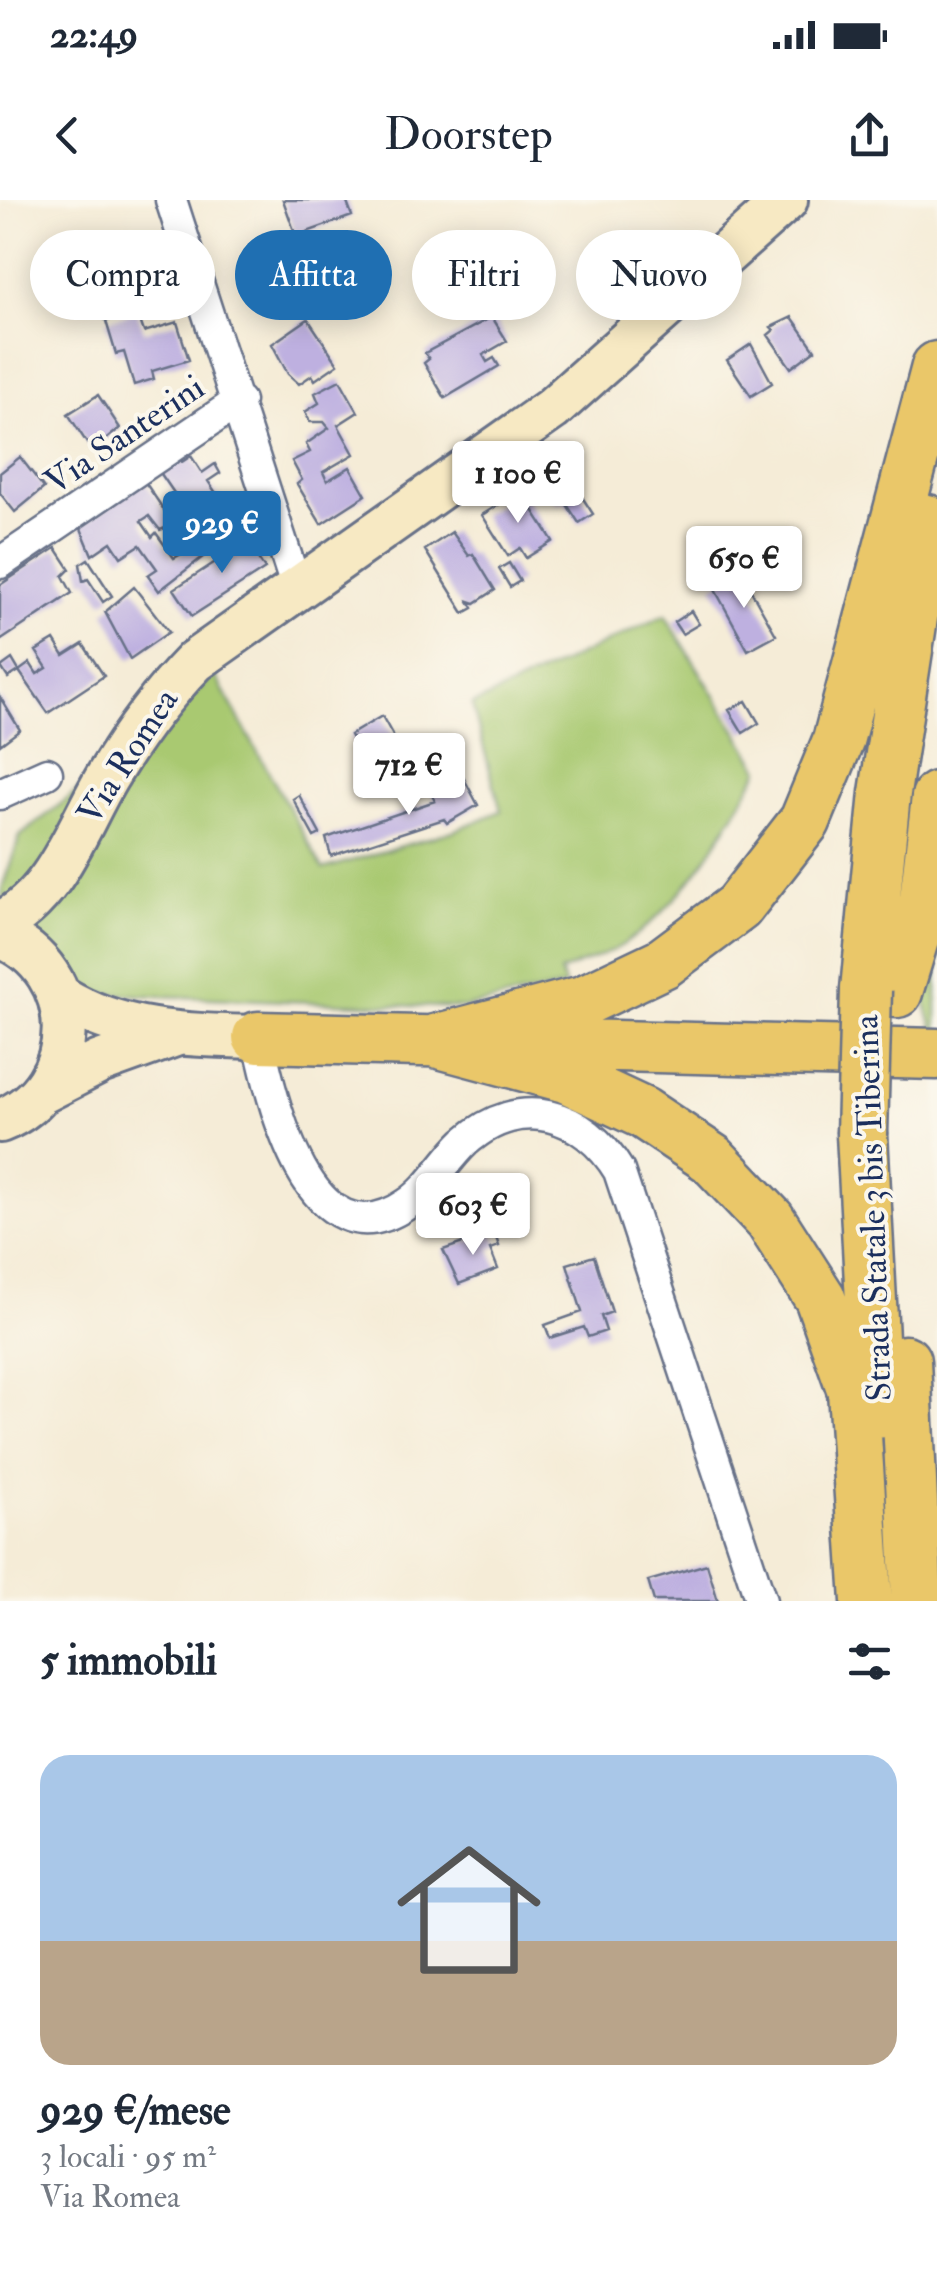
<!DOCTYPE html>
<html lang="it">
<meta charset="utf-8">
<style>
body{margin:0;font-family:"IM FELL Double Pica",serif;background:#f2f2f3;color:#1f2937;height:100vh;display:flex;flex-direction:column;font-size:38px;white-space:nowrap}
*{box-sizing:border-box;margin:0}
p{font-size:32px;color:#747a83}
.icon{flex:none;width:55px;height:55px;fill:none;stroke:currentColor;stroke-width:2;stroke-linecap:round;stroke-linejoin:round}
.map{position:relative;height:1401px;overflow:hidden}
.side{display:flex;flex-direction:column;background:#fff;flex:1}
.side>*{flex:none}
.banner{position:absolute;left:30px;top:30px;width:878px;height:90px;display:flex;gap:20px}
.price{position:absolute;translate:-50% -85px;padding:0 22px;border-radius:10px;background:#fff;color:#222;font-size:32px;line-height:65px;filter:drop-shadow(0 2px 5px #0008)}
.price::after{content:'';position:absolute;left:50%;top:60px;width:30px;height:22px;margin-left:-15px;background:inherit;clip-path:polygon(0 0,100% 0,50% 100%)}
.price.on{background:#1f6fb2;color:#fff}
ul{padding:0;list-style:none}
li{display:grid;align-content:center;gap:20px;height:530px;padding:0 40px}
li+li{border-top:2px solid #e0e1e3}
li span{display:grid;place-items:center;height:310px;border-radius:30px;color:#555}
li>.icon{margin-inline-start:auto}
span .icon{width:180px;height:180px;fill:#fffc;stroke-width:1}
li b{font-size:42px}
h2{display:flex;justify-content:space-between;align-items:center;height:120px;padding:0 40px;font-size:42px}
.pill{padding:0 35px;border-radius:45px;background:#fff;box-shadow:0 5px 25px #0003;font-size:35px;line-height:90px}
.pill.on{background:#1f6fb2;color:#fff}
.status{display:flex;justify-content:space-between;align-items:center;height:70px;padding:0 50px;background:#fff;direction:ltr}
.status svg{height:28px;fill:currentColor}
header{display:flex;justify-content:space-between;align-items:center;height:130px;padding:0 40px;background:#fff;font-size:45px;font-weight:600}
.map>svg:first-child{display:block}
</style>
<div class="status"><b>22:49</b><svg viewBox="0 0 49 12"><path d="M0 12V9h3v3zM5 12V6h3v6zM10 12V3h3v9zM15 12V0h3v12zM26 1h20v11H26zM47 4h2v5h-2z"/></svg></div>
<header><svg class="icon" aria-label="back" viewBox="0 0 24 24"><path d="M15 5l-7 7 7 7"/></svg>Doorstep<svg class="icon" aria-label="share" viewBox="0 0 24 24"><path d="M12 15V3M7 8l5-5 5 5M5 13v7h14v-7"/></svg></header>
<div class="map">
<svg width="937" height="1401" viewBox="0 0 937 1401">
<rect width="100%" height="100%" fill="#fbf7ec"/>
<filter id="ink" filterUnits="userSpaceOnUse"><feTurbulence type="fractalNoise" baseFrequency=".01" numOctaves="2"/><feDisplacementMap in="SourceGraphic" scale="20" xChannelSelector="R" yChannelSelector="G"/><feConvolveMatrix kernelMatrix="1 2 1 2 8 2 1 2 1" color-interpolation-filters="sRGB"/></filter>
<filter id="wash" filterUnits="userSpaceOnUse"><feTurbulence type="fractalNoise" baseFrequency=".0048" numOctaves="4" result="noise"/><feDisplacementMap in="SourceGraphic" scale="40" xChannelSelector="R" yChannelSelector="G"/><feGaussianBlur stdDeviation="2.25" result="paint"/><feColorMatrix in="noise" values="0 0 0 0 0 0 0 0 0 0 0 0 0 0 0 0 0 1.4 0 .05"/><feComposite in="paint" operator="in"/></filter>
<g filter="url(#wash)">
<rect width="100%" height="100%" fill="#f5ecd7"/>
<!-- green -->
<path fill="#a9c971" stroke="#627c68" stroke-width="2.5" d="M665,415l95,154c-36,64 -74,133 -136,175 -18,12 -43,19 -64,28l5,14 -103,22 -377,-15 -81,-72 -2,-33 18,-52 148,-116 46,-46 109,195 130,-38 48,-20 -29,-106z
M937,682v152h-2l-11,-35z"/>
<g id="blocks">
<!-- building -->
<path fill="#beb0e0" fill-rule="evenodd" d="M283,0h63l6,16 -56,20z
M356,50l6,18 -41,13 -5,-18z
M137,112l7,20 33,-10 12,38 -37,11 2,8 -20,6 -10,-33 -8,2 -10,-33z
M492,117l15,24 -24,14 4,7 7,-4 5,8 -54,32 -21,-35 5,-4 -4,-6z
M792,117l23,33 -24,18 -23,-33 6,-5 -3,-3z
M308,119l30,45 -23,16 -3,-5 -13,9 -11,-10 -16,-30z
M751,144l21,39 -21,13 -24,-36z
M340,180l18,32 -20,13 16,29 -31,18 4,9 23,-14 16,28 -45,29 -24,-40 5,-4 -10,-19 18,-9 -4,-8 23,-16 -5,-6h-14l-5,-10 14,-9 -4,-10z
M98,195l22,33 -28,23 -24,-37z
M191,256l11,17 13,-9 5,9 -12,8 26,39 -34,23 8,10 -49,38 -11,-16 9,-6 -17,-24 -19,12 -10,-15 -19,13 -12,-29 65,-44 27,40 15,-10 -28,-41 21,-13 2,4zM149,316l11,14 5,-2 18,25 -9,5 -18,-25 -4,4 -11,-16z
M20,257l24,31 -29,24 -15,-19v-20z
M562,266l31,48 -14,9 -15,-23 -6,4 -17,-25z
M521,291l32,50 -27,17 -6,-10 -12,8 -26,-41z
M251,332l14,20 -8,5 8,12 -73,47 -18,-27 66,-43 -4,-5z
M452,332l17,24 4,-2 22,36 -20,13 -6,-2 4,7 -9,5 -39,-63z
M56,348l14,21 -7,7 9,17 -72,48v-56z
M88,359l24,37 -9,6 -15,-23 -5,2 -3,-17z
M509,363l11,18 -10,6 -11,-18z
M740,371l36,64 -28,15 -35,-64z
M134,387l35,45 -39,27 -25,-47z
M691,411l8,13 -17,10 -8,-12z
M54,440l10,16 19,-12 21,32 -56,37 -29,-42 -11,7 -7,-11 11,-8 7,12 11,-8 7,11 10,-6 -11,-17z
M0,497l20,33 -20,15z
M746,501l13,22 -16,10 -14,-23z
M382,516l21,38 -32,18 -21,-37z
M462,575l16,30 -31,18 -3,-4 -113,37 -5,-18 109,-37 -4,-8z
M299,595l21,39 -6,3 -21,-38z
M494,1032l5,14 -9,3 8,20 -39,15 -16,-34z
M594,1056l18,56 -11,4 5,15 -18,6 -4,-10 -34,11 -5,-13 37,-13 -15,-48z
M707,1364l11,37h-64l-6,-20z"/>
</g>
</g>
<g filter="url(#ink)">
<use href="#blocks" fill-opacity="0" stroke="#677188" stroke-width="2.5"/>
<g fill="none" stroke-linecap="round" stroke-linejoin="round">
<!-- minor casing -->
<g stroke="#677188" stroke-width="35">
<path id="minor" d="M171,0l125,386
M0,363l239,-162
M0,594l47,-21
M258,837c13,60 51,234 149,167 24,-16 38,-43 58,-62 55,-49 119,-29 154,29l142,430"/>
</g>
<!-- secondary casing -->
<g stroke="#677188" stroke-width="48">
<path id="secondary" d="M0,723c55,-25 78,-97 107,-146 26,-43 53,-80 88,-116l357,-252 234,-209
M0,736c85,34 85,151 0,185
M61,797c61,38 128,38 197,40
M44,891l56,-29 75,-27"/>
</g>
<!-- trunk casing -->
<g stroke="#677188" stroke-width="55">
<path id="trunk" d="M866,790l19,-197 42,-273
M897,792l28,-92 12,-103
M258,837l679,17
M431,841l152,-40 80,-38 75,-56 67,-86 33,-80 99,-374
M436,842l130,35 77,36 69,46 58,61 50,78 33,93 14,210
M862,934l15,279
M905,1161l12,240"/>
</g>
<!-- minor -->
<use href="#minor" stroke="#fff" stroke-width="30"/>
<!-- secondary -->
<use href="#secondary" stroke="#f7e9c3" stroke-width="42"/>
<!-- trunk -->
<use href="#trunk" stroke="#eac769" stroke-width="50"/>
<!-- trunk-bridge casing -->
<g stroke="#677188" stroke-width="55" stroke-linecap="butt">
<path id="trunk-bridge" d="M862,934l4,-144"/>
</g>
<!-- trunk-bridge -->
<use href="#trunk-bridge" stroke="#eac769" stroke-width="50"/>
</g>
</g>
<g text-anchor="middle" stroke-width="8" stroke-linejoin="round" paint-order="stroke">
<!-- street labels -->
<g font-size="35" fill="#1b2f5e" stroke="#fbf7ec">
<text transform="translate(124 234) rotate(-34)" y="12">Via Santerini</text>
<text transform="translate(127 556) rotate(-57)" y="12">Via Romea</text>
<text transform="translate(872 1008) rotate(-92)" y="12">Strada Statale 3 bis Tiberina</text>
</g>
</g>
</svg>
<b class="price" style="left:518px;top:326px">1 100 €</b>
<b class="price on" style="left:222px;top:376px">929 €</b>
<b class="price" style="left:744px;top:411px">650 €</b>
<b class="price" style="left:409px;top:618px">712 €</b>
<b class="price" style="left:473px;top:1058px">603 €</b>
<div class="banner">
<a class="pill">Compra</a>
<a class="pill on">Affitta</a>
<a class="pill">Filtri</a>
<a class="pill">Nuovo</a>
</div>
</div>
<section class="side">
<h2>5 immobili<svg class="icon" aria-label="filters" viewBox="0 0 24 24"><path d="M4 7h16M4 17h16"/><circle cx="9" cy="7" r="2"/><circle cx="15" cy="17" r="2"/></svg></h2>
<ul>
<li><span style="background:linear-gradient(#a9c7e8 60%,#b9a48a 0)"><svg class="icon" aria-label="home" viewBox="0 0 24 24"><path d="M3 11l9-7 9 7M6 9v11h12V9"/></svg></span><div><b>929 €/mese</b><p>3 locali · 95 m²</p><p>Via Romea</p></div></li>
</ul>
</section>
